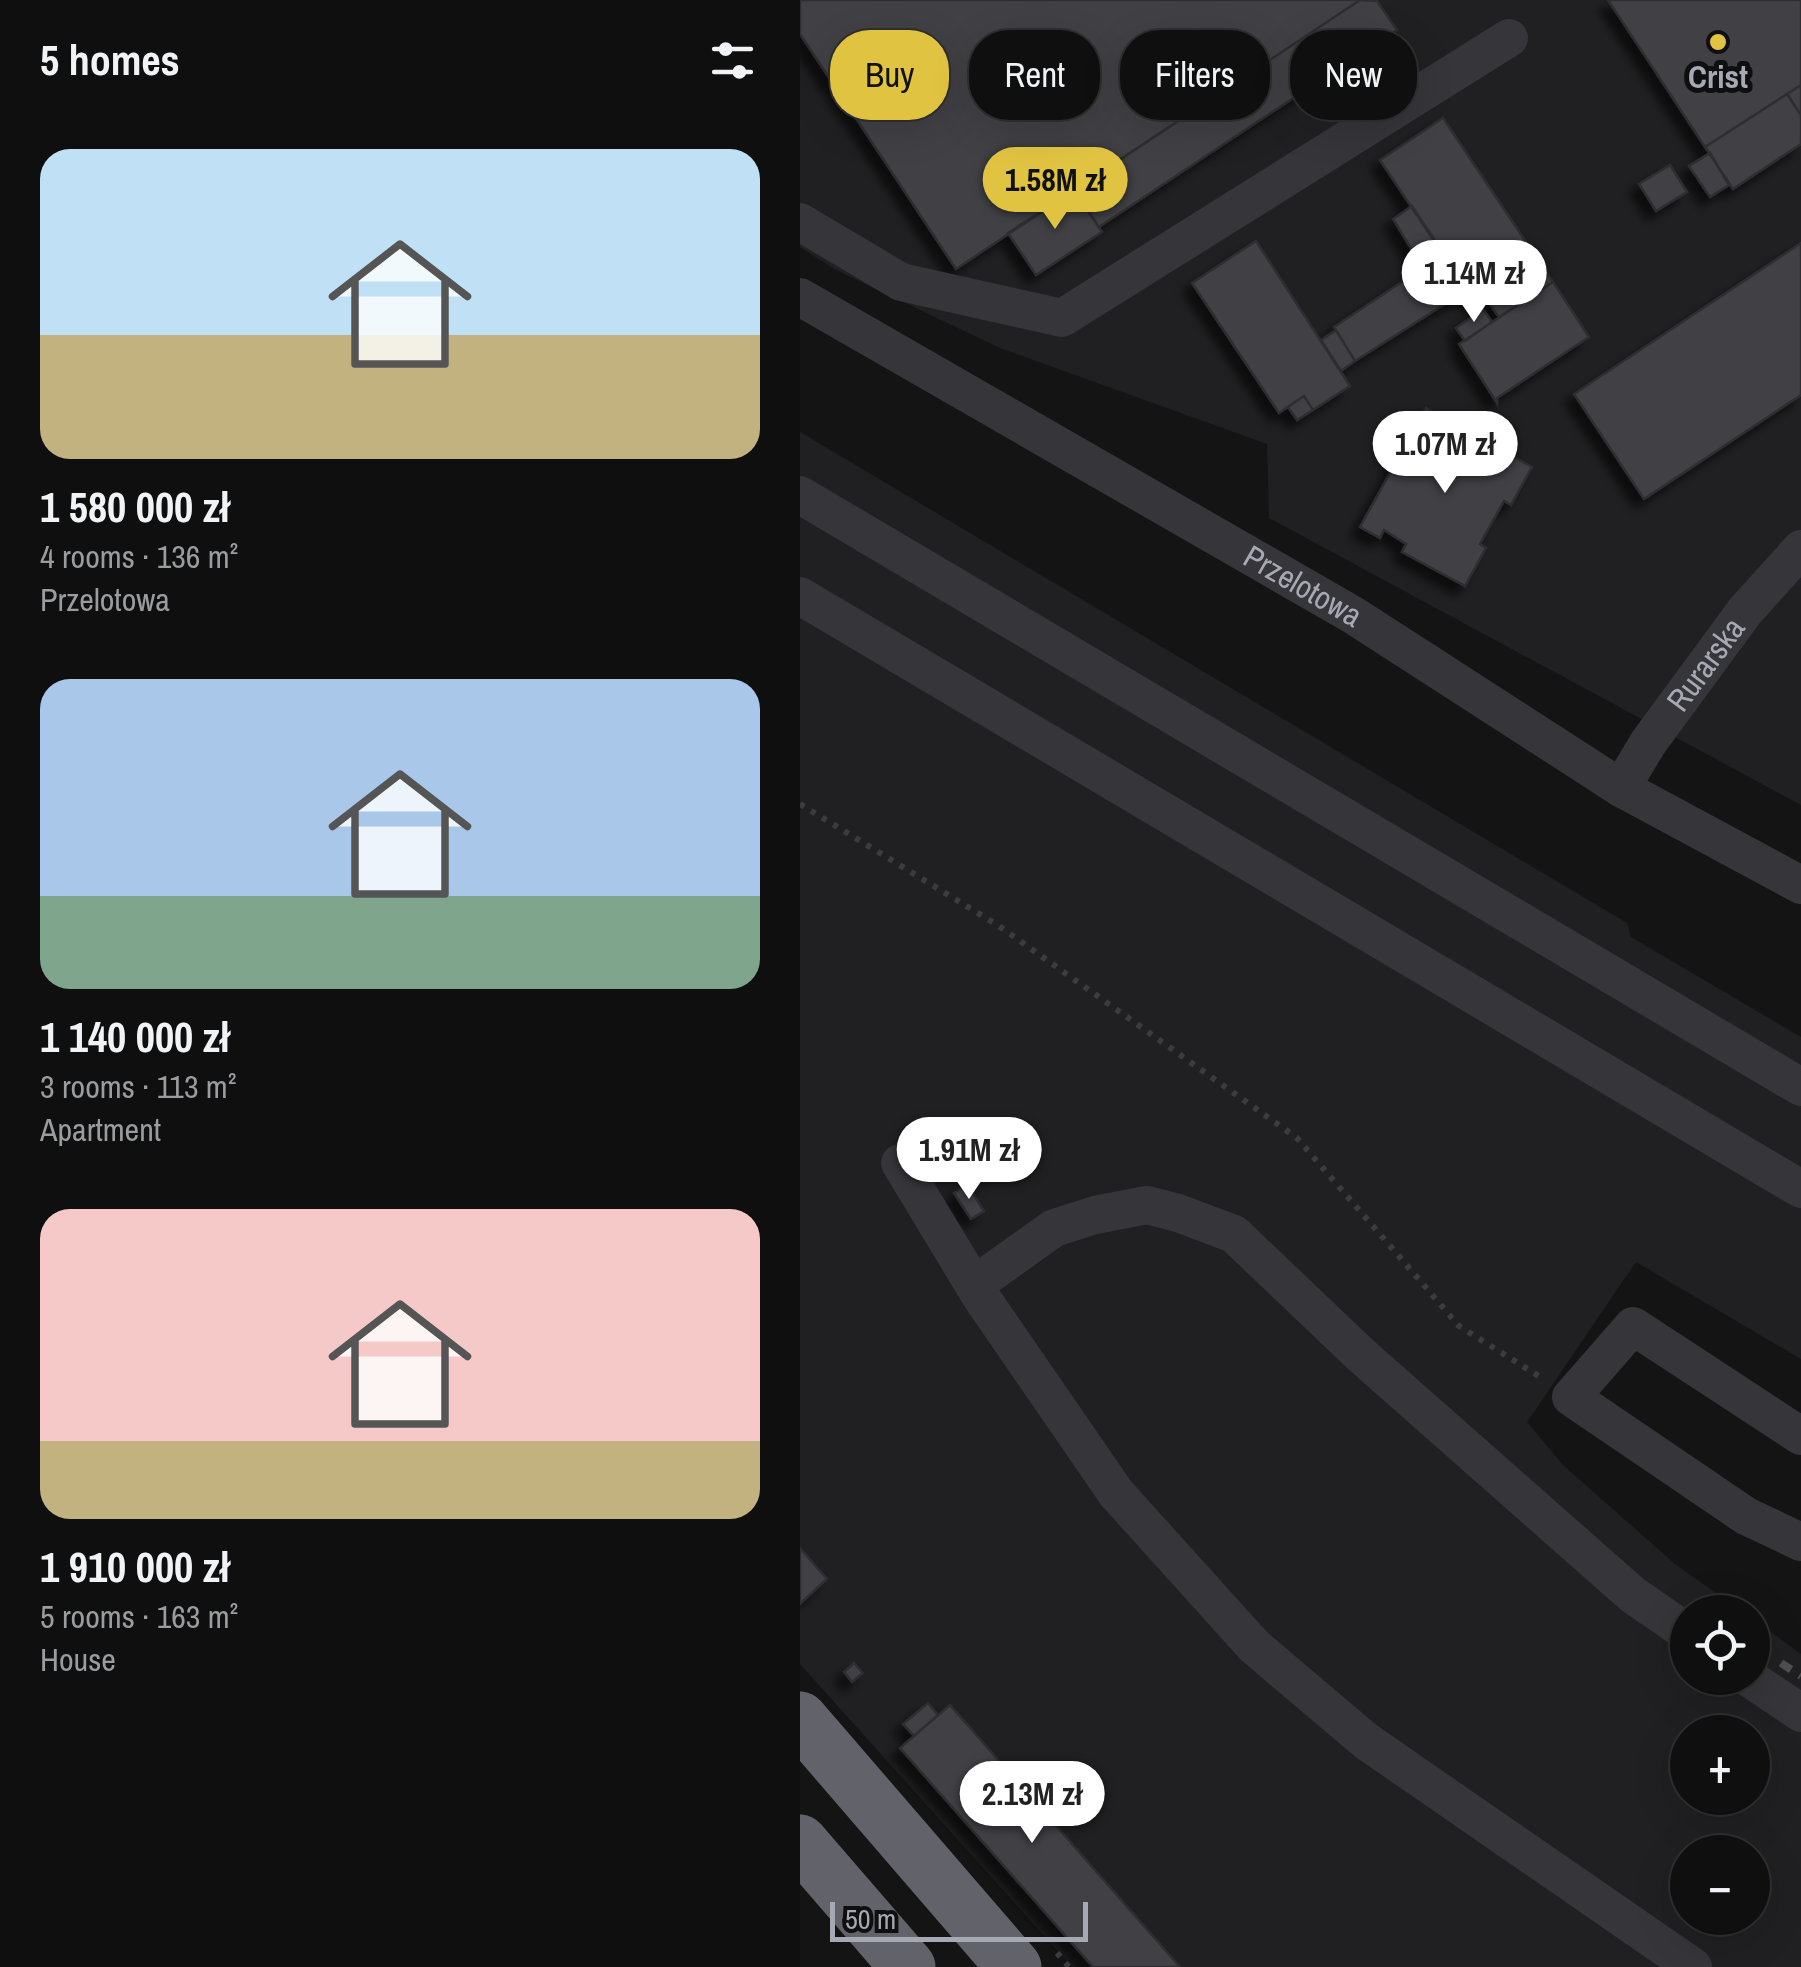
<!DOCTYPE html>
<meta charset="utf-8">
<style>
body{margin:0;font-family:"Archivo Narrow",sans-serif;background:#181819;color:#f1f3f6;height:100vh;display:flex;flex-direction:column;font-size:38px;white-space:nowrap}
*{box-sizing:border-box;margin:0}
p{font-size:32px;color:#9b9c9f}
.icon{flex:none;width:55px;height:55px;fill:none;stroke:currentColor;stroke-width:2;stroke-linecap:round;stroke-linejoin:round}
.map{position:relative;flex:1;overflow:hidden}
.details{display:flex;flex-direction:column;background:#0f0f10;width:800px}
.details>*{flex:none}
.top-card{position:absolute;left:30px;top:30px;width:820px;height:90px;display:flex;gap:20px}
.tools{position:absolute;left:870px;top:1595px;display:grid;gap:20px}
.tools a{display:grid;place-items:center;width:100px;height:100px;border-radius:50%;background:#0f0f10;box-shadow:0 10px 40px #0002,0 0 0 2px #2f2f30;font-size:50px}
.scale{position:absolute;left:30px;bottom:25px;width:258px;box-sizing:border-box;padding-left:10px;border:5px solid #a6a9b4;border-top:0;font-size:28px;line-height:35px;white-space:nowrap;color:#a6a9b4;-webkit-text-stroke:8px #0f0f10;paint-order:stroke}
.price{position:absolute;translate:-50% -85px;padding:0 22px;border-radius:35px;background:#fff;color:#222;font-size:32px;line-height:65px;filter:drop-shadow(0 2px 5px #0008)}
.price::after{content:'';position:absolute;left:50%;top:60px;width:30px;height:22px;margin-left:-15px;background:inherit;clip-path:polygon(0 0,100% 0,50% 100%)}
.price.current{background:#e0c340;color:#111}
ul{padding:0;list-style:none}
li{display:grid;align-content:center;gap:20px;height:530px;padding:0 40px}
li span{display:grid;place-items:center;height:310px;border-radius:30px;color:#555}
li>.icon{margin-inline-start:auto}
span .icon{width:180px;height:180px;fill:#fffc;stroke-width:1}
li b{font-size:42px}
h2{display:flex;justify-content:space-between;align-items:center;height:120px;padding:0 40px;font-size:42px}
.tag{padding:0 35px;border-radius:40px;background:#0f0f10;box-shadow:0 10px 40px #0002,0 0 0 2px #2f2f30;font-size:35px;line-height:90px}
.tag.current{background:#e0c340;color:#111}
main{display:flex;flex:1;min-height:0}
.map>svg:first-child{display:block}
</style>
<main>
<section class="details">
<h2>5 homes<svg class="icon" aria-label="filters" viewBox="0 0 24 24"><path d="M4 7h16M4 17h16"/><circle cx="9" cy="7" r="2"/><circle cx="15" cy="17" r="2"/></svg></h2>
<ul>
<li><span style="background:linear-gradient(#bfe0f5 60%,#c2b280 0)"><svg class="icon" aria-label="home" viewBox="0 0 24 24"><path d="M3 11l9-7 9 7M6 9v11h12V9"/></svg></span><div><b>1 580 000 zł</b><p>4 rooms · 136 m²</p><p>Przelotowa</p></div></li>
<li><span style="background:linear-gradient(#a9c7e8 70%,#7fa58c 0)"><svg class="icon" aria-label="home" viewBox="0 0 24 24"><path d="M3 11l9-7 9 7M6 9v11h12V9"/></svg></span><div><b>1 140 000 zł</b><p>3 rooms · 113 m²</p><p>Apartment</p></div></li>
<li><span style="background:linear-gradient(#f6c9c9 75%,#c2b280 0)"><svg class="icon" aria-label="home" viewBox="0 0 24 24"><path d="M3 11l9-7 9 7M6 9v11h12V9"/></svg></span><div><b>1 910 000 zł</b><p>5 rooms · 163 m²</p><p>House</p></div></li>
</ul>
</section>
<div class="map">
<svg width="1001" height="1967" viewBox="0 0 1001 1967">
<defs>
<filter id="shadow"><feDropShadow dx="-9" dy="9" stdDeviation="5" flood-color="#0009"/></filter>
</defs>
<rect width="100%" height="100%" fill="#141415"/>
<!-- built -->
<path fill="#202022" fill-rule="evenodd" d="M0,0h1001v805l-532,-287 -2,-74 -267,-96 -164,-78 -36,-23z
M0,432l827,491 4,14 170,100v322l-165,-97 -109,160 36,43 112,99 68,48h-55v66h64l1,-59 48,35v313h-729l-272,-303zM888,1732h64v66h-64zM888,1852h64v66h-64z"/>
<!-- building -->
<path fill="#404145" stroke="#2e2e31" stroke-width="2.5" filter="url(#shadow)" d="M0,0h560l-404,269 -156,-235z
M560,0l17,1 20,29 -56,37 4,6 -7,5 -4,-7 -235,156 -25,-37z
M808,0h193v85l-96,62z
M1001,85v30l-14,-21z
M987,94l14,21v29l-68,45 -28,-42z
M643,118l87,130 -63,42 -87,-130z
M910,153l19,32 -19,12 -21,-31z
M870,165l17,27 -31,19 -17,-27z
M274,190l28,42 -66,43 -28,-42z
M612,206l32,48 -21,14 -30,-49z
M456,241l94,145 -37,24 -9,-14 -25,17 -87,-130z
M1001,243v152l-157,104 -70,-105z
M730,248l23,34 -54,35 -24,-33z
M644,254l23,36 -112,71 -21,-34z
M753,282l36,55 -92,61v5l-38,-59z
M675,284l12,17 -11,2 -9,-13z
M683,309l9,13 -27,19 -9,-13z
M536,330l19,31 -14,10 -20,-31z
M504,396l9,14 -16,10 -9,-13z
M626,408l106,59 -21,38 -7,-4 -24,43 6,4 -21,38 -63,-34 4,-8 -22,-14 -4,8 -20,-11z
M167,1184l17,27 -13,8 -17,-26z
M0,1548l27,31 -27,25z
M54,1663l9,10 -11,9 -8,-10z
M128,1703l10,12 -24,21 -11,-12z
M150,1705l230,262h-87l-193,-219z"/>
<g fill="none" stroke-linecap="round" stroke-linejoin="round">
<!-- path -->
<path stroke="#3b3c41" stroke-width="6" stroke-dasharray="5 8" stroke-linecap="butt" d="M0,804l199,122 298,212 162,188 86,54
M257,1953l12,14"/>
<!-- minor -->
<g stroke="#35353a" stroke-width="38">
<path d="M0,222l101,60 161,36 447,-280"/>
<path id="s1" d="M0,297l553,318 268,173 180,97"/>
<path d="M0,495l1001,592"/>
<path d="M0,596l1001,593"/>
<path id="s2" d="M821,788l27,-45 97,-132 56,-62"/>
<path d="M100,1163l81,134 135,196 138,153 112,95 327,226"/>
<path d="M174,1285l80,-57 41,-13 52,-10 31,8 56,21 127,121 272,240 55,38"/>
<path d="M1001,1436l-168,-110 -62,71 175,119 55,26"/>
<path d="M949,1678l52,35"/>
</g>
<!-- highway -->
<path stroke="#61626a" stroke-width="55" d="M0,1719l214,248
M0,1842l108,125"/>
<!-- rail -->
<path stroke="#4e4f54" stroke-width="8" stroke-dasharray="12 10" stroke-linecap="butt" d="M981,1663l20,13"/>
</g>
<!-- markers -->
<circle fill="#e0c340" stroke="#0f0f10" stroke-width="4" cx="918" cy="42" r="10"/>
<g text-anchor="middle" stroke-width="10" stroke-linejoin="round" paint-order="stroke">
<!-- poi labels -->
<g font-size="32" font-weight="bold" fill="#a6a9b4" stroke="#0f0f10">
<text x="918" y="88">Crist</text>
</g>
<!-- street labels -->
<g font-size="32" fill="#a6a9b4" stroke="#0f0f10">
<text dy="11" stroke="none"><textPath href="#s1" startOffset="580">Przelotowa</textPath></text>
<text dy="11" stroke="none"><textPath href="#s2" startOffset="150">Rurarska</textPath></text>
</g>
</g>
</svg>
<div class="tools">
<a><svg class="icon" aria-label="locate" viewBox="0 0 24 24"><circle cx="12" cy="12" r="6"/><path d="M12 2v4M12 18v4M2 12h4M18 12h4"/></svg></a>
<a>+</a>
<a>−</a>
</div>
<div class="scale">50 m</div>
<b class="price current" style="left:255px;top:232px">1.58M zł</b>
<b class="price" style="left:674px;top:325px">1.14M zł</b>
<b class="price" style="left:645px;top:496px">1.07M zł</b>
<b class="price" style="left:169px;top:1202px">1.91M zł</b>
<b class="price" style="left:232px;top:1846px">2.13M zł</b>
<div class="top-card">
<a class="tag current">Buy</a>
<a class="tag">Rent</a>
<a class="tag">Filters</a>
<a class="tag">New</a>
</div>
</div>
</main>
